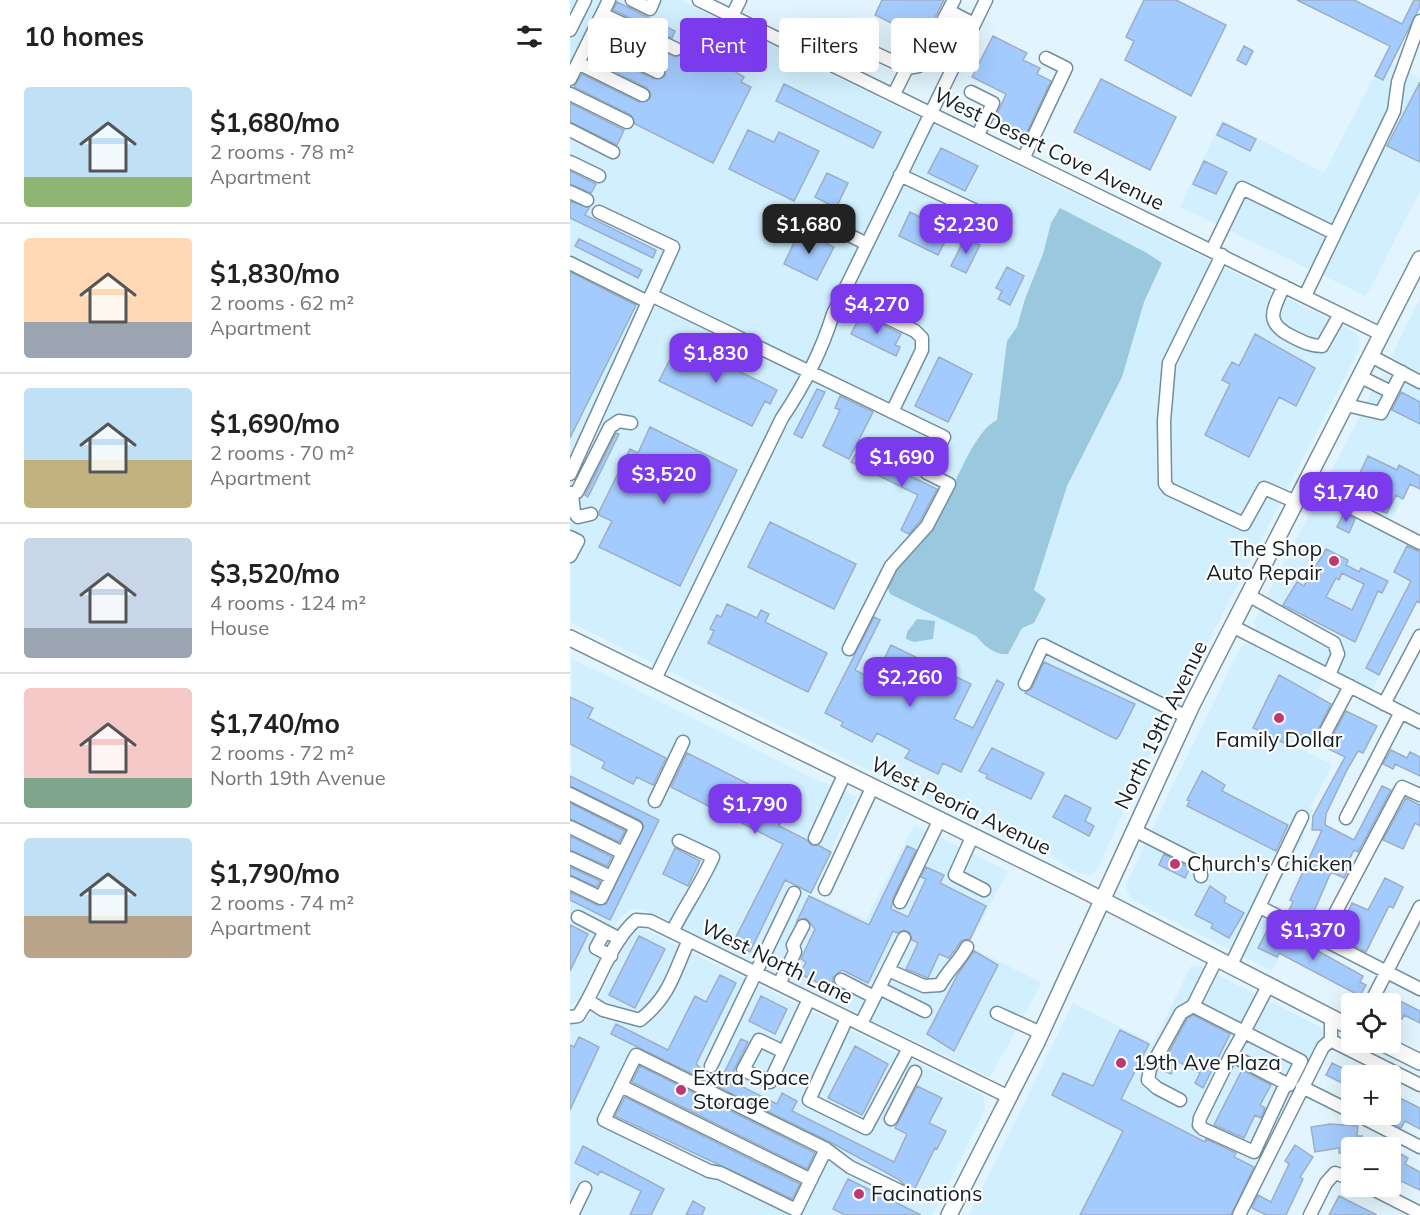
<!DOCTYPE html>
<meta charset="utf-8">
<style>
body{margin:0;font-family:Mulish,sans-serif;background:#f2f2f2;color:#222;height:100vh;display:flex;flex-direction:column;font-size:22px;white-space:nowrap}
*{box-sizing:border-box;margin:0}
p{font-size:20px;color:#767676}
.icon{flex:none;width:33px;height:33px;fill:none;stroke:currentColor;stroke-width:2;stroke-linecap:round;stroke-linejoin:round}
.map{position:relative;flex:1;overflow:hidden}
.side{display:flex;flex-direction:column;background:#fff;width:570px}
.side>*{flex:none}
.banner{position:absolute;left:18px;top:18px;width:570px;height:54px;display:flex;gap:12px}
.controls{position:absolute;left:771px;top:993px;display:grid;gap:12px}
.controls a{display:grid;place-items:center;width:60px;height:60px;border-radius:6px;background:#fff;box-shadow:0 6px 24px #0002;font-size:30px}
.price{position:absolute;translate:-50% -51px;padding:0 14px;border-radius:12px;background:#7c3aed;color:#fff;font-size:20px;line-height:39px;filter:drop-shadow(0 2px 3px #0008)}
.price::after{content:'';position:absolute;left:50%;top:36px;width:18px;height:14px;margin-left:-9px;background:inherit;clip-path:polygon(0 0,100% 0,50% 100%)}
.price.active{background:#222;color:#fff}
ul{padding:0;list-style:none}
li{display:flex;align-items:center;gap:18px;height:150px;padding:0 24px}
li+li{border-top:2px solid #e0e0e0}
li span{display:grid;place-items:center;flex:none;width:168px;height:120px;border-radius:6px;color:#555}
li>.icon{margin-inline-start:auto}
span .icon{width:72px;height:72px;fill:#fffc;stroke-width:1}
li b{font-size:26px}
h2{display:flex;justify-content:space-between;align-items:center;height:72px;padding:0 24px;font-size:26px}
.pill{padding:0 21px;border-radius:6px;background:#fff;box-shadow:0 6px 24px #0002;font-size:21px;line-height:54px}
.pill.active{background:#7c3aed;color:#fff}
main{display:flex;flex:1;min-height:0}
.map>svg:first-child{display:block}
</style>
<main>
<section class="side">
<h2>10 homes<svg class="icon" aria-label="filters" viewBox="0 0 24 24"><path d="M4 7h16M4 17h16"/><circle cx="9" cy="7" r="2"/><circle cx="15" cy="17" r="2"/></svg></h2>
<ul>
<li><span style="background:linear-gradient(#bfe0f5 75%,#8fb573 0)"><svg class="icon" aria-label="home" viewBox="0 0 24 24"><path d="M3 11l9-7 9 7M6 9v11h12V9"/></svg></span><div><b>$1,680/mo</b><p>2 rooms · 78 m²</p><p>Apartment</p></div></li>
<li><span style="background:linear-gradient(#ffd9b3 70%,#9aa5b1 0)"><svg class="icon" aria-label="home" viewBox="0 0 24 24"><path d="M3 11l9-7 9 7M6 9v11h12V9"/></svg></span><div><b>$1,830/mo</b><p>2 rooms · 62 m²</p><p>Apartment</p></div></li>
<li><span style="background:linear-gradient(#bfe0f5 60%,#c2b280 0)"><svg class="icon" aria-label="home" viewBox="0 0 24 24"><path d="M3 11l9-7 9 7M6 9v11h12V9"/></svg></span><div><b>$1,690/mo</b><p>2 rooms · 70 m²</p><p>Apartment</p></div></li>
<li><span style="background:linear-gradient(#c9d6e8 75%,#9aa5b1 0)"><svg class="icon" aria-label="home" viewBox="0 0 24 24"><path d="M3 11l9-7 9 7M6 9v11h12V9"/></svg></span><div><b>$3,520/mo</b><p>4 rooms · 124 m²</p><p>House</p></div></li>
<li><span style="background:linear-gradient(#f6c9c9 75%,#7fa58c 0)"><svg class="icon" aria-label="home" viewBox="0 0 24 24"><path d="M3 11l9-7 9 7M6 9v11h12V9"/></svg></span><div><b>$1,740/mo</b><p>2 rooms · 72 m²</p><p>North 19th Avenue</p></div></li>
<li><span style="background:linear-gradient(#bfe0f5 65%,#b9a48a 0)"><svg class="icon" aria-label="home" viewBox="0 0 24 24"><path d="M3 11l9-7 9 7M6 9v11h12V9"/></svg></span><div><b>$1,790/mo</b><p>2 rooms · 74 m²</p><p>Apartment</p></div></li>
</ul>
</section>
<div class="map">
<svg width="850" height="1215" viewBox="0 0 850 1215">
<rect width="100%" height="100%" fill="#e2f4fd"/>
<!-- built -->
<path fill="#d1effe" d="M0,0h110l675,332 4,6v12l-210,406 -52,114 -6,5 -14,-2 -28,-19 -28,-15 -19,-3 -432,-214z
M813,59l37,19v113l-54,105 -186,-89 42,-87 102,53z
M850,298v76l-26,-14 -2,-5z
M814,374l36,15v100l-10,-4 -26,48 36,19v44l-48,94 -115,-58 -3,-10 125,-244z
M681,642l73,38 -33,64 41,21 -22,43 3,2 -11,22 3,2 -41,79 31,16 -23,42 -138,-70 -7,-10 -1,-6 40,-86 75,-152z
M2,660l37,16 204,102 44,19 -48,97 57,26 48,-95 94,46 -40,75 74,37 -52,94 -349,-168h-9l-13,9 -40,81 -9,6z
M74,929l336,165 4,4 1,12 -52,105h-363v-190l14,-3 7,-8 38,-78 7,-6z
M621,966l11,1 117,59 6,10 -89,179h-267l104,-212 80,40z"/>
<!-- green -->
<path fill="#99c8df" d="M490,208l87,45 15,10 -18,39 -22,75 -55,109 -33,104 12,9 -12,24 -12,5 -14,26c-15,1 -23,-8 -32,-18l-86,-42 -3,-9c10,-20 28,-32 41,-50 20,-28 42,-103 69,-115l10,-79 10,-14 8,-28 18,-45 8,-31z
M347,619l18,2 -2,18 -19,3 -8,-3 1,-7z"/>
<!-- building -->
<path fill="#a4cbfd" stroke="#9daec4" stroke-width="1.5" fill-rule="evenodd" d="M312,0h62l-20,39 -49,-24z
M574,0h32l50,25 -35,71 -66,-36 9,-19 -8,-4z
M727,0h57l48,24 12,-24h6v6l-37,74 -8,-4 15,-30z
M47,2l58,29 -3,7 -59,-28z
M36,25l70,32 5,-2 3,-7 9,5 14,-28 29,14 -8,17 11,5 -5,10 10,6 -3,5 10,5 -38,76 -78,-39 -4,-9 -57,-28 8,-13 57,28 11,-3 1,-5 -4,-6 -58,-29 5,-9 60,29 11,-3 1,-5 -4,-6 -61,-30z
M423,36l34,17 -4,7 17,8 -3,6 14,7 -25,53 -31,-15 11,-25 -34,-17z
M674,46l9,5 -7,14 -9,-5z
M531,79l75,38 -26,53 -76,-38z
M850,82v80l-33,-16z
M214,84l97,48 -8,16 -97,-47z
M0,103l54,27 -7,15 -47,-23z
M653,123l33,16 -6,12 -33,-16z
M178,130l26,12 5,-10 40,19 -25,50 -65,-32z
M371,148l37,18 -13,25 -37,-18z
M634,161l23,11 -11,22 -23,-10z
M0,171l26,13 -5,9 -21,-9z
M257,173l21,10 -12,25 -21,-11z
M0,201l19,7 -4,7 71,35 -3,8 -83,-40z
M340,212l40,20 -12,23 -39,-19z
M230,230l34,17 -17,33 -33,-16z
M395,238l15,7 -14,28 -15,-7z
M9,239l63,31 -4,8 -63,-32z
M437,267l17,9 -14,29 -12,-6 4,-8 -6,-3z
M0,272l66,33 -66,133z
M291,314l40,20 -6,11 5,2 -4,9 -45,-22z
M685,334l60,34 -19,38 -17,-9 -30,60 -44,-22 25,-51 -8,-4 10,-18 7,4z
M109,342l98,48 -7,14 -5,-3 -13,25 -93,-45z
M369,357l33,17 -24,48 -33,-16z
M247,389l8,3 -23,46 -8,-4z
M831,392l19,10v22l-28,-14z
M270,396l33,16 -24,47 -26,-13 17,-36 -5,-2z
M80,427l87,43 -57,116 -81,-39 13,-26 -13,-6v-3l31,-63 8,4z
M46,433l3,1 -31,63 -3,-2z
M285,455l14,7 2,-5 66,32 -17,32 -11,13 -8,-4 17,-35 -67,-33z
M798,456l29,14 2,-5 21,11v13l-10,-5 -7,15 -7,-4 -9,18 -21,-7 2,-5 -17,-9z
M774,513l11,6 -6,14 -12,-6z
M200,522l86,42 -22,45 -86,-42z
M837,546l13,6v51l-3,-2 -38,74 -13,-7 45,-87 -17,-9z
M756,549l22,11 -2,5 13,7 2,-4 27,13 -6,12 -4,-2 -23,51 -72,-37 14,-23 7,4zM772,573l22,11 -12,26 -26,-13 10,-19 3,2z
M157,604l30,14 4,-8 8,4 -4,8 62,31 -19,39 -100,-49 6,-12 -4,-2 7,-14 4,2z
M304,617l6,3 -25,50 19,10 17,-35 80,39 -17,35 19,9 24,-48 7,4 -43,88 -18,-9 -5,11 -33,-16 5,-8 -33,-17 -5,9 -31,-16 2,-4 -18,-9z
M474,662l91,42 -16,32 -3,3 -91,-46 7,-5z
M709,675l52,29 -14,28v7l4,3 10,-3 15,-28 31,15 -14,27 -5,-2 -11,19 -21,44 -1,11 29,15 28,-54 9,4 -33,62 -4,-2 -10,20 3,1 -3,7 -13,-6 -22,51 -21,-11 5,-10 -3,-2 32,-70h-10l1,-14 32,-59 -52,-26 -7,13 -33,-16z
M0,697l23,11 -5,10 78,40 -13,27 -16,-8 -4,7 -31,-16 3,-6 -35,-18z
M422,748l52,25 -13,26 -45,-21 2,-3 -9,-4z
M821,750l16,8 3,-6 10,5v19l-25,-12 -2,5 -10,-5z
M117,753l103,52 -11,21 28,14 4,5h7l13,7 -20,41 -26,-13 -35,72 -17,-9 50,-99 -112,-57z
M632,771l23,14 -3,6 66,34 -12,26 -89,-45 3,-5 -3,-1z
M0,776l89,44 -49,100 -40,-20v-8l27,13 9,-1 38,-78 -4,-6 -70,-34z
M495,795l26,13 -6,13 9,5 -5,10 -36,-19z
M836,798l14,7v21l-5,-3 -12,26 -20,-9z
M0,803l55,28 -6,11 -49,-23z
M0,836l42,21 -5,9 -37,-16z
M337,846l9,4 -23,48 -2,11 17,8 18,-38 -5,-2 5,-10 18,8 -4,8 46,23 -16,33 -8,1 -13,18 -10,-4 -11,24 -22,-9 12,-26 -6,-3 -2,-7 -6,-3 -7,3 -4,-2 -25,52 -26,-13 -9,7v13l-33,-16 6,-12 -5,-3 14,-30 -9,-11 -9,3 12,-25 60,29z
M105,848l25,13 -12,25 -25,-12z
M594,854l26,14 -5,10 -26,-13z
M0,867l30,14 -3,6 -27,-12z
M815,878l18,9 -10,21 -4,-2 -23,46 -20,-10 10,-22 -10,-4 6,-13 16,7z
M640,886l16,11 -2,5 20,11 -15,25 -18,-10 2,-4 -18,-9z
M0,925l18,9 -18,37z
M698,929l50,22 45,25 -3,6 6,3 -6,11 -81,-43 -2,4 -19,-9z
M69,936l26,13 -30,59 -26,-13z
M404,951l24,14 -44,86 -27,-17 31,-60z
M150,975l16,8 -40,81 11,9 15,4 19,-38 7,3 -19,38 48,24 5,-11 15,8 -5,10 102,51 13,-28 -12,-6 22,-42 25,12 -13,25 17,8 -9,18 -2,-1 -22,44 -15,-13 -68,-37 -219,-108 5,-10 52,26 27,-54 11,6z
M191,996l26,13 -12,25 -26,-13z
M820,996l30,15v12l-16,-8 -2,4 -12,-6z
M623,1015l37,19 -27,54 -8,-5 5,-10 -23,-12 -6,13 -11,-5 27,-50z
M550,1030l29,14 -28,55 84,43 1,-3 30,14 -2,4 20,10 -23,48h-151l43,-84 -71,-36 11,-22 30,13z
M9,1037l20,10 -29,63v-65l4,2z
M285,1046l33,18 -26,51 -34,-17z
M762,1063l20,10v15l-26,-13z
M70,1066l175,87 -8,16 -175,-87z
M672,1070l29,15 -11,20 5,3 -4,10 -6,-3 -11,23 -30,-13z
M820,1093l30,15v21l-15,-8 -4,7 -11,-5z
M55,1097l175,87 -8,15 -177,-83z
M760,1124l28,2 -1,10h5l-1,12h-9v6l-13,-1v-5l-24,4 -4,-25z
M725,1145l18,12 -13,20 3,2 -17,36h-20l-14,-7 6,-13 13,7 18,-38 -4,-3z
M13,1146l81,43 -13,26h-21l11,-24 -41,-20 -2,4 -23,-12z
M831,1154l7,4 -3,6 15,8v18l-30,-14z
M278,1179l73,36h-76l-12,-6z
M769,1196l38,19h-48z
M123,1201l12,7 -3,7h-16z"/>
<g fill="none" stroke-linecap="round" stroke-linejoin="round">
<!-- minor casing -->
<g stroke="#748f9c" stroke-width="15">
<path id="minor" d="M62,0l18,9 4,-9
M129,0l682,334
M379,11l25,13
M32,14l74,35
M162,16l8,-16
M0,30l15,-30
M20,39l68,33
M8,63l65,32
M277,72l11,-22 6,-2 43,20 12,-2 35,-66
M0,79l39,-79
M401,92l22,11 -15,32
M0,94l57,28
M324,94l13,-26
M0,130l43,22
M454,157l42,-89 -20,-10
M0,162l29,14
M330,175l89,42
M0,192l17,8
M235,213l62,31
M642,250l30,-62 92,45
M652,255l-53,108 -5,58 1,63 4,5 75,35 20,-36 32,14
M0,263l78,39
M714,286c-12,25 -20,37 9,51 10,5 18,9 29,9l18,-32
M81,295l293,142 -17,36 22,11 -22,42 -36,40 -42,83
M272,296l73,35 7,7v12l-30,62
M735,296l89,-185 4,-29 22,-61
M801,356l49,26
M791,377l30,15
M776,405l35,8 21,-41
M0,474l103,-227 -74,-35
M735,484l115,59
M0,493l7,-1 33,-65 9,-6 12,2
M2,495l2,17 4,5 13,-3
M0,537l8,4 -8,15
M678,595l86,48 4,11 -9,21
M662,626l188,96
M85,679l127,-261c23,-34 39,-65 51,-104l153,-314
M455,684l18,-39 144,72
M814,704l36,-68
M754,735l26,-49
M0,794l66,33 -35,71 -31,-15
M85,801l28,-59
M776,818l55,-106
M0,827l53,26
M564,830l65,33 2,13
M403,835l-18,40 29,15
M245,838l30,-65
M0,858l41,19
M255,889l48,-103
M330,902l40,-83
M690,907l160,82
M8,917l42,22
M35,931l-9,17 15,8
M102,932c13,-26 29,-48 41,-75l-34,-16
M752,938l80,-151 18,8
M647,958l-24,48 51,26 25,-48
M661,965l71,-148
M318,970l36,16 16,-1c8,-15 19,-23 27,-38
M271,980l33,17
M209,984l16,-32 -2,-7 10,-19
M309,988l46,23
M19,1001l14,9 37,10c31,-25 33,-46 49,-80
M800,1004l50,-97
M427,1013l44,20
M0,1017l8,-1c20,-29 32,-74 58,-96l14,1 359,176
M761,1017v23l3,2 86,43
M277,1018l-38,82 57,28 43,-80
M291,1024l43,-86
M674,1032l57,29 -12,24 -58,-30z
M214,1052l-25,-12 -16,30 27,12 39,-83
M661,1055l-31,63 -1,7 4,4 51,23 32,-69
M141,1066l83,-173
M51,1086l190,94
M732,1087l50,25
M610,1100l-23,-12 -9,-8 2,-11 31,-56 12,-7
M786,1114l64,33
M321,1119l24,-47
M256,1149l-30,61 -76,-37 -11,-2 -105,-51 32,-65 190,94 24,18 52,25
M797,1186l53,27
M2,1215l13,-27
M669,1215l84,-168 8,-7
M740,1215l16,-32 9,-10 17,6"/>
</g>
<!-- major casing -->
<g stroke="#748f9c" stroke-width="18">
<path id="major" d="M0,638l513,252 269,138
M810,1042l40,20
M379,1215l88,-173 155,-337 228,-446"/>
</g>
<!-- minor -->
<use href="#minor" stroke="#fff" stroke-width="12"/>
<!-- major -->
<use href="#major" stroke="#fff" stroke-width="15"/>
</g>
<!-- markers -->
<g fill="#bf3774" stroke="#fefefe" stroke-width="2">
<circle cx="764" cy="561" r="6"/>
<circle cx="709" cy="718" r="6"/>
<circle cx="605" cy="864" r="6"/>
<circle cx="551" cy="1063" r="6"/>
<circle cx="111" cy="1090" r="6"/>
<circle cx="289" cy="1194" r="6"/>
</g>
<g text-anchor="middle" stroke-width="4.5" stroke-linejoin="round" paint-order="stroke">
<!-- street labels -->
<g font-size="21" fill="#141f24" stroke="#fefefe">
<text transform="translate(479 149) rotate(26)" y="7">West Desert Cove Avenue</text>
<text transform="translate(591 725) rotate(-64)" y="7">North 19th Avenue</text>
<text transform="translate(391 806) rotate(26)" y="7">West Peoria Avenue</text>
<text transform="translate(207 962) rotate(26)" y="7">West North Lane</text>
</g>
<!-- poi labels -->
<g font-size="21" fill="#141f24" stroke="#fefefe" text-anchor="start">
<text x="752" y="556" text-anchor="end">The Shop<tspan x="752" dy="24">Auto Repair</tspan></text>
<text x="709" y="747" text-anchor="middle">Family Dollar</text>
<text x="617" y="871">Church's Chicken</text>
<text x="563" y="1070">19th Ave Plaza</text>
<text x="123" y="1085">Extra Space<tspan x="123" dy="24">Storage</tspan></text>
<text x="301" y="1201">Facinations</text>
</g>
</g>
</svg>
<div class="controls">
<a><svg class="icon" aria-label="locate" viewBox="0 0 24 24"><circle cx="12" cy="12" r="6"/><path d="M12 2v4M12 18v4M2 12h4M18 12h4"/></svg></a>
<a>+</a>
<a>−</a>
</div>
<b class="price active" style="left:239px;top:255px">$1,680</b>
<b class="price" style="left:396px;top:255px">$2,230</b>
<b class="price" style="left:307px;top:335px">$4,270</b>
<b class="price" style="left:146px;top:384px">$1,830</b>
<b class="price" style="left:332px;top:488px">$1,690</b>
<b class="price" style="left:94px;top:505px">$3,520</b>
<b class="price" style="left:776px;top:523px">$1,740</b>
<b class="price" style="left:340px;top:708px">$2,260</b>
<b class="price" style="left:185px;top:835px">$1,790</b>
<b class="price" style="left:743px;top:961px">$1,370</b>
<div class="banner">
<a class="pill">Buy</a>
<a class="pill active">Rent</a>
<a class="pill">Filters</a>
<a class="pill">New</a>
</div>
</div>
</main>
